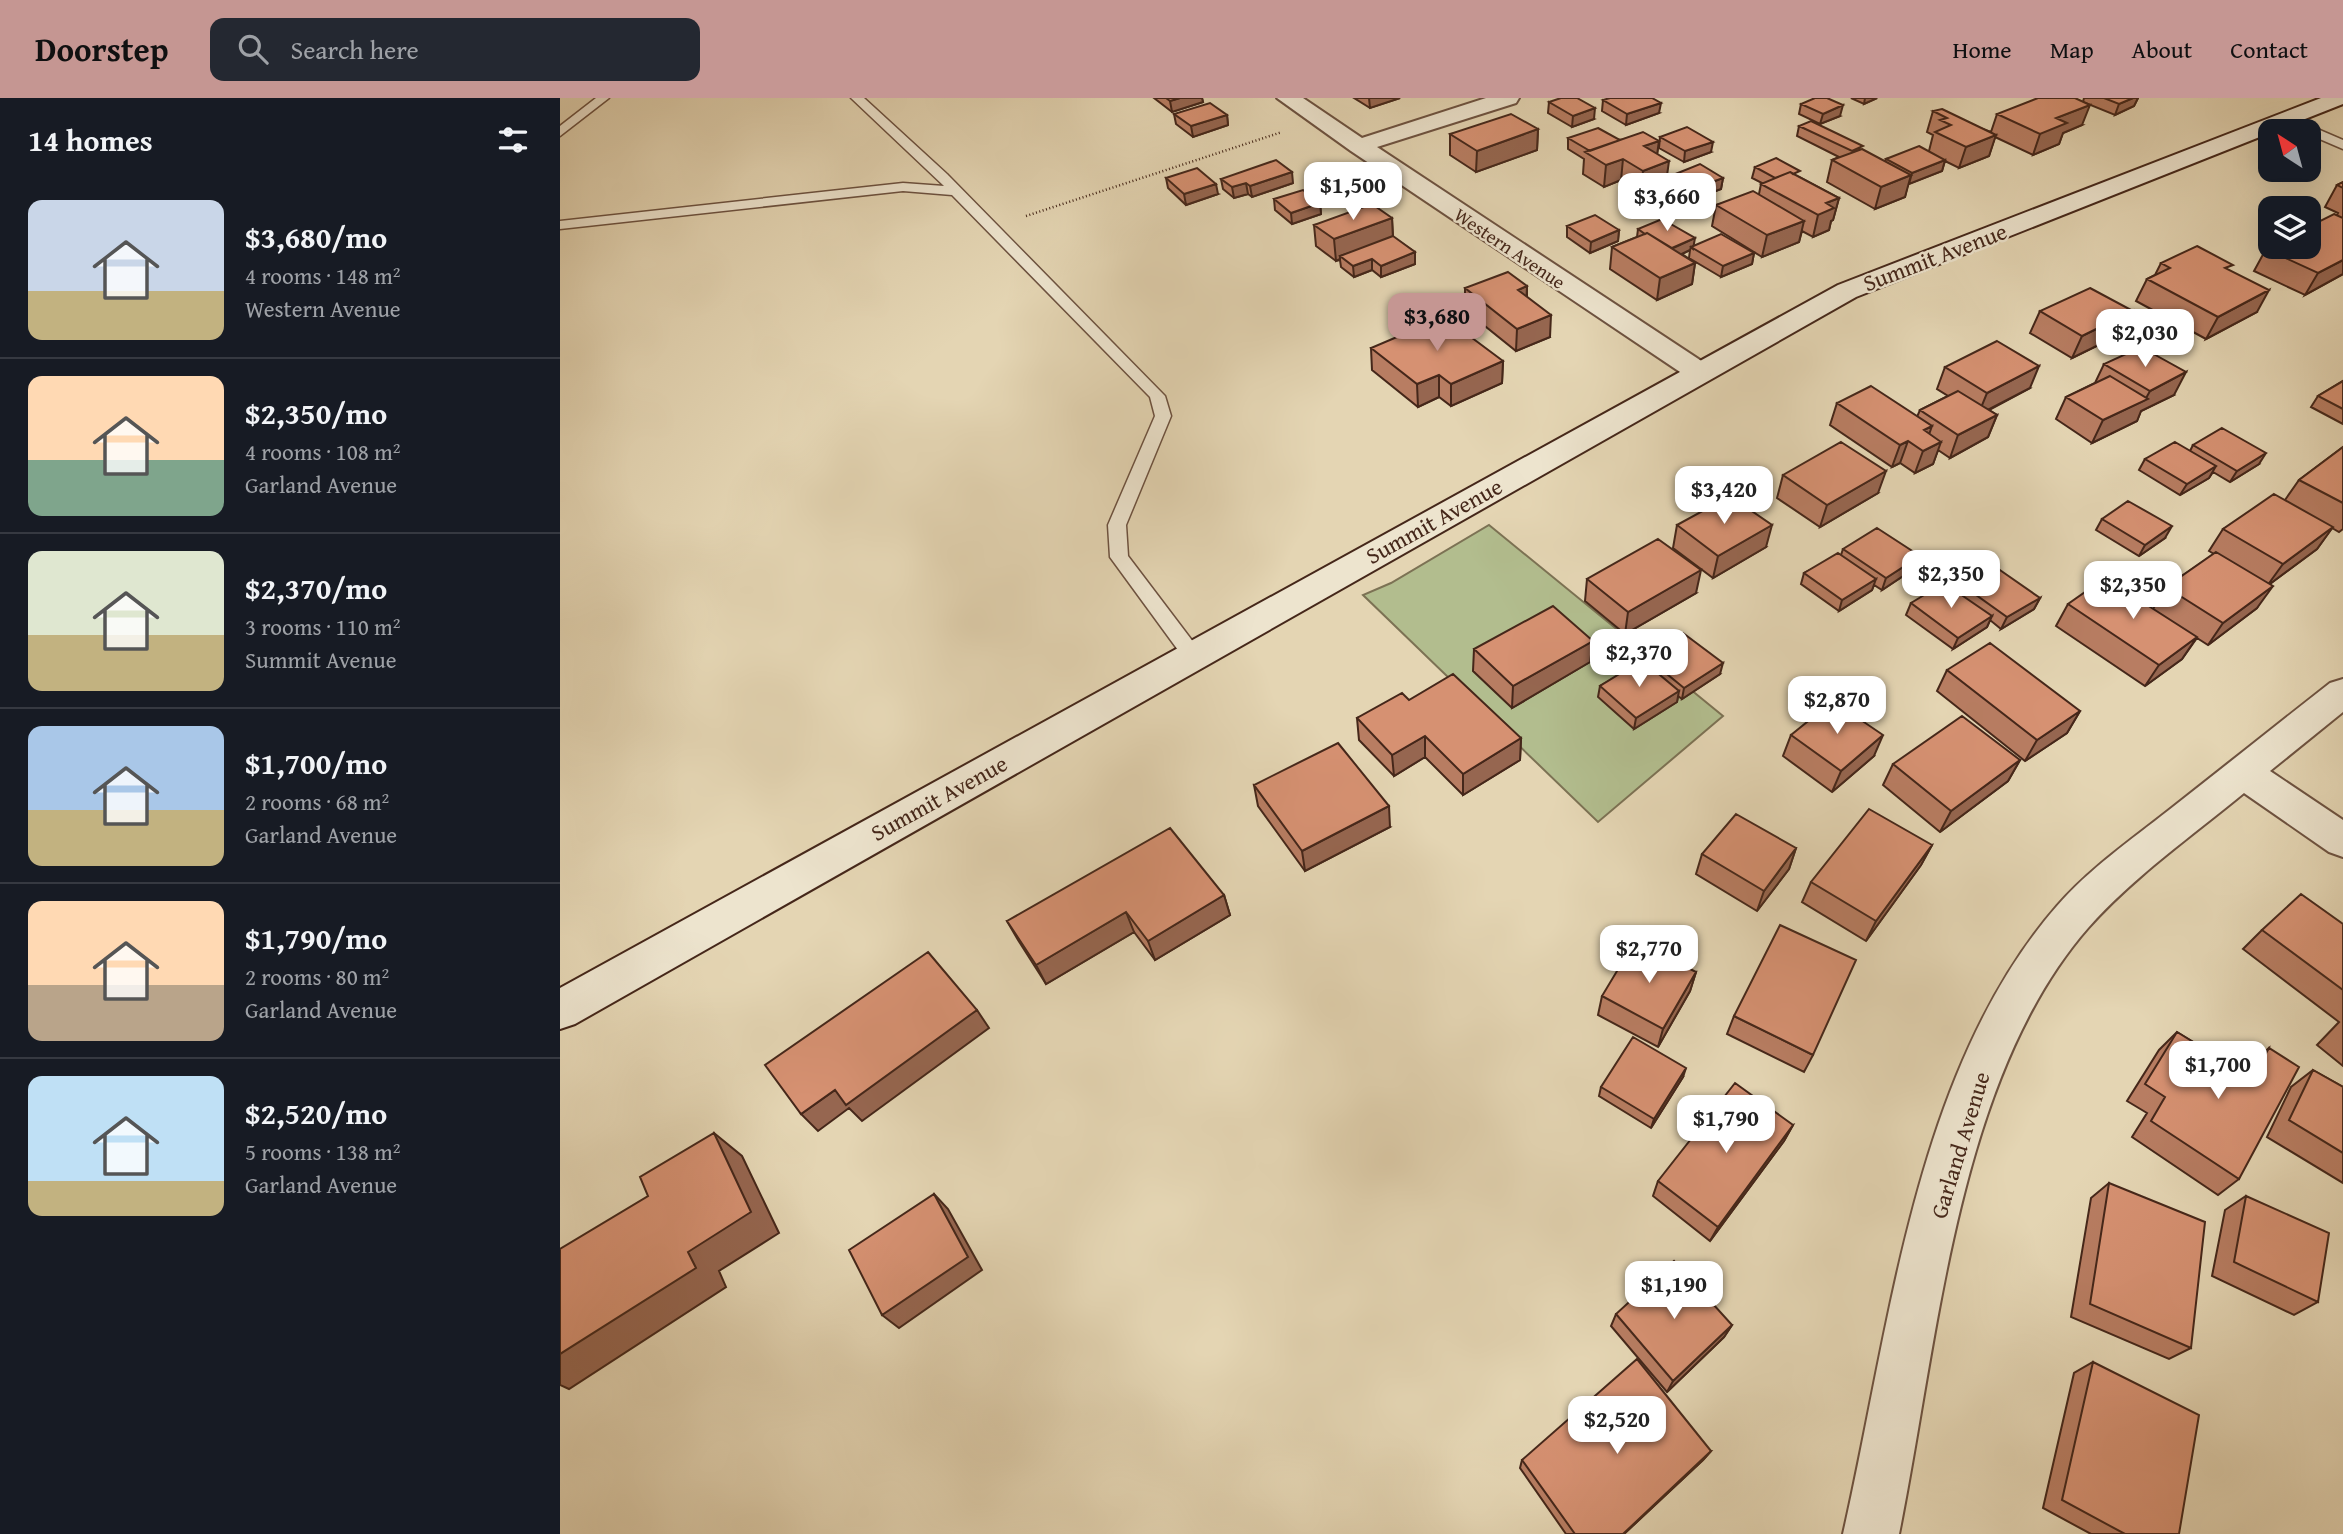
<!DOCTYPE html>
<meta charset="utf-8">
<style>
body{margin:0;font-family:"Gentium Book Plus",serif;background:#242831;color:#f1f3f6;height:100vh;display:flex;flex-direction:column;font-size:26px;white-space:nowrap}
*{box-sizing:border-box;margin:0}
p{font-size:23px;color:#9ea1a6}
.icon{flex:none;width:38px;height:38px;fill:none;stroke:currentColor;stroke-width:2;stroke-linecap:round;stroke-linejoin:round}
.map{position:relative;flex:1;overflow:hidden}
.side{display:flex;flex-direction:column;background:#171b24;width:560px}
.side>*{flex:none}
.needle{width:46px;rotate:324deg}
.tools{position:absolute;left:1698px;top:21px;display:grid;gap:14px}
.tools a{display:grid;place-items:center;width:63px;height:63px;border-radius:14px;background:#171b24;box-shadow:0 7px 28px #0002;font-size:35px}
.price{position:absolute;translate:-50% -60px;padding:0 16px;border-radius:14px;background:#fff;color:#222;font-size:23px;line-height:46px;filter:drop-shadow(0 2px 4px #0008)}
.price::after{content:'';position:absolute;left:50%;top:42px;width:21px;height:16px;margin-left:-10px;background:inherit;clip-path:polygon(0 0,100% 0,50% 100%)}
.price.on{background:#c59692;color:#111}
ul{padding:0;list-style:none}
li{display:flex;align-items:center;gap:21px;height:175px;padding:0 28px}
li+li{border-top:2px solid #363941}
li span{display:grid;place-items:center;flex:none;width:196px;height:140px;border-radius:14px;color:#555}
li>.icon{margin-inline-start:auto}
span .icon{width:84px;height:84px;fill:#fffc;stroke-width:1}
li b{font-size:30px}
h2{display:flex;justify-content:space-between;align-items:center;height:84px;padding:0 28px;font-size:30px}
header{display:flex;align-items:center;gap:42px;box-sizing:border-box;height:98px;padding:0 35px;background:#c59692;color:#111}
header strong{font-size:33px}
nav{display:flex;gap:38px;margin-inline-start:auto;font-size:24px}
.search{width:490px;height:63px;background:#242831;display:flex;align-items:center;gap:18px;box-sizing:border-box;padding:0 24px;border-radius:14px;color:#9ea1a6;font-size:26px}
main{display:flex;flex:1;min-height:0}
.map>svg:first-child{display:block}
</style>
<header>
<strong>Doorstep</strong>
<div class="search"><svg class="icon" aria-label="search" viewBox="0 0 24 24"><circle cx="10" cy="10" r="6"/><path d="M15 15l6 6"/></svg>Search here</div>
<nav><a>Home</a><a>Map</a><a>About</a><a>Contact</a></nav>
</header>
<main>
<section class="side">
<h2>14 homes<svg class="icon" aria-label="filters" viewBox="0 0 24 24"><path d="M4 7h16M4 17h16"/><circle cx="9" cy="7" r="2"/><circle cx="15" cy="17" r="2"/></svg></h2>
<ul>
<li><span style="background:linear-gradient(#c9d6e8 65%,#c2b280 0)"><svg class="icon" aria-label="home" viewBox="0 0 24 24"><path d="M3 11l9-7 9 7M6 9v11h12V9"/></svg></span><div><b>$3,680/mo</b><p>4 rooms · 148 m²</p><p>Western Avenue</p></div></li>
<li><span style="background:linear-gradient(#ffd9b3 60%,#7fa58c 0)"><svg class="icon" aria-label="home" viewBox="0 0 24 24"><path d="M3 11l9-7 9 7M6 9v11h12V9"/></svg></span><div><b>$2,350/mo</b><p>4 rooms · 108 m²</p><p>Garland Avenue</p></div></li>
<li><span style="background:linear-gradient(#dfe7d0 60%,#c2b280 0)"><svg class="icon" aria-label="home" viewBox="0 0 24 24"><path d="M3 11l9-7 9 7M6 9v11h12V9"/></svg></span><div><b>$2,370/mo</b><p>3 rooms · 110 m²</p><p>Summit Avenue</p></div></li>
<li><span style="background:linear-gradient(#a9c7e8 60%,#c2b280 0)"><svg class="icon" aria-label="home" viewBox="0 0 24 24"><path d="M3 11l9-7 9 7M6 9v11h12V9"/></svg></span><div><b>$1,700/mo</b><p>2 rooms · 68 m²</p><p>Garland Avenue</p></div></li>
<li><span style="background:linear-gradient(#ffd9b3 60%,#b9a48a 0)"><svg class="icon" aria-label="home" viewBox="0 0 24 24"><path d="M3 11l9-7 9 7M6 9v11h12V9"/></svg></span><div><b>$1,790/mo</b><p>2 rooms · 80 m²</p><p>Garland Avenue</p></div></li>
<li><span style="background:linear-gradient(#bfe0f5 75%,#c2b280 0)"><svg class="icon" aria-label="home" viewBox="0 0 24 24"><path d="M3 11l9-7 9 7M6 9v11h12V9"/></svg></span><div><b>$2,520/mo</b><p>5 rooms · 138 m²</p><p>Garland Avenue</p></div></li>
</ul>
</section>
<div class="map">
<svg width="1783" height="1436" viewBox="0 0 1783 1436">
<rect width="100%" height="100%" fill="#e4d5b3"/>
<filter id="stains"><feTurbulence type="fractalNoise" baseFrequency=".00286" numOctaves="4"/><feColorMatrix values="0 0 0 0 .2 0 0 0 0 .09 0 0 0 0 .02 0 0 0 .5 -.17"/></filter>
<radialGradient id="worn" r=".72"><stop offset=".6" stop-color="#630" stop-opacity="0"/><stop offset="1" stop-color="#630" stop-opacity=".3"/></radialGradient>
<!-- green -->
<path fill="#b2bd8e" stroke="#7c7254" stroke-width="2" d="M929,427l234,191 -125,106 -235,-227 28,-12z"/>
<g fill="none" stroke-linecap="round" stroke-linejoin="round">
<!-- lane casing -->
<g stroke="#6d5240" stroke-width="3">
<path id="lane" d="M36,0h13l-49,38v-10z
M291,0h13l83,76 218,222 6,20 -45,109 2,31 72,95 2,5 -2,5h-14l-76,-104 -2,-32 47,-109 -5,-19 -198,-202 -49,-4 -343,38v-8l343,-38 41,3z
M1725,17l58,25v9l-35,-15v-3l-27,-9v-6z"/>
</g>
<!-- street casing -->
<g stroke="#6d5240" stroke-width="4">
<path id="street" d="M717,0h26l59,40 124,-40h33l-3,5 -139,44 332,219 4,6 -4,6 -10,2 -10,-2 -338,-227z
M1783,581v33l-73,59 73,49v37l-14,-5 -85,-59c-52,43 -111,84 -156,135 -132,151 -150,415 -189,606h-56c47,-205 71,-464 214,-628 32,-37 74,-66 112,-96 54,-42 107,-85 161,-127z"/>
</g>
<!-- secondary casing -->
<g stroke="#45271a" stroke-width="4">
<path id="secondary" d="M1761,0h22v6l-487,193 -1281,727 -15,5v-41l1278,-703z"/>
</g>
<!-- path -->
<path stroke="#45271a" stroke-width="2.5" stroke-dasharray="1 2.5" stroke-linecap="butt" d="M466,118l256,-84"/>
<!-- lane -->
<use href="#lane" fill="#ede4ce" fill-rule="evenodd"/>
<!-- street -->
<use href="#street" fill="#ede4ce" fill-rule="evenodd"/>
<!-- secondary -->
<use href="#secondary" fill="#ede4ce" fill-rule="evenodd"/>
</g>
<!-- wall -->
<path fill="#b87d62" stroke="#45271a" stroke-width="2" d="M594,0h48l1,4 -31,10z
M794,0h46l-30,10z
M1291,0h26l-13,6z
M1524,0h54l-4,8 -19,9 -32,-13z
M1043,2l56,13 -33,12 -24,-14z
M989,4l45,17 -22,8 -24,-14z
M1241,6l39,12 -20,8 -21,-10z
M1373,13l58,21 6,-18 85,11 -19,8 -4,11 -26,11 -38,-18 -6,19 -30,12 -14,-7 -3,10 -34,13 -3,13 -30,12 -48,-27 5,-22 7,-3 -42,-21 2,-10 63,24 23,12 1,-3 43,-8 4,-16 -6,-3z
M614,16l53,1 1,10 -35,12 -17,-13z
M978,31l-1,21 -61,22 -26,-17v-21z
M1100,39l51,15 -27,10 -25,-14z
M1008,40l91,3 -2,13 9,29 -25,9 -20,-12 -17,7 -21,-13 1,-15 -16,-10z
M1195,69l44,10 40,21 -6,22 -2,1 -2,9 -16,7 -11,-6 -3,11 -37,15 -50,-31 4,-21 43,-11 2,-10 1,-1 -10,-5z
M1113,77l50,3 -2,11 -26,10 -23,-14z
M606,80l52,16 -32,11 -18,-17z
M661,81l72,4 -41,14 -4,-3 -14,4 -11,-9z
M1783,84v92l-38,21 -51,-24 12,-22 71,-34 1,-2 -13,-6 12,-22z
M714,101l46,4 1,11 -29,10 -17,-14z
M832,120l1,19 22,15v12l-34,13 -9,-7 -18,7 -13,-10 -1,-7 -4,1 -20,-15 -2,-21z
M1007,128l52,4 -1,11 -28,12 -23,-16z
M1078,131l55,17 61,7 -2,11 -31,13 -32,-19 1,-8 -8,4 13,9 -3,21 -35,16 -47,-31 2,-22 25,-10z
M1601,165l69,8 27,41 -51,27 -70,-38 11,-22 8,-4z
M967,188v11l23,40 -34,14 -51,-41v-22z
M1480,213l83,22 -51,25 -42,-25z
M811,250l132,13 -1,22 -51,23 -12,-9 -21,10 -46,-37z
M1544,266l70,31 -33,16 -4,10 -45,22 -36,-24 10,-22 29,-14z
M1385,269l85,21 -41,22 8,5 -9,22 -38,21 -12,-8 -5,14 -18,9 -15,-10 -8,4 -62,-42 7,-22 80,14 3,-7 28,-14 -11,-7z
M1783,283v43l-32,-17 7,-11z
M1633,347l66,19 -29,18 -17,-10 -4,6 -29,17 -41,-25 6,-11 45,-8z
M1783,349v82l-4,3 -7,-4 -15,21 -47,35 -13,24 -49,37 -11,-7 -15,21 -37,27 -89,-60 12,-22 85,5 13,-22 48,-33 -5,-3 14,-22 62,-29 14,-20z
M1223,377l95,18 -58,34 -43,-29z
M1542,421l63,19 -26,18 -43,-26z
M1117,427l89,22 -53,31 -40,-30z
M1283,451l77,7 -5,12 -33,22 -8,-5 -2,5 -33,21 -38,-27 3,-11 37,-18z
M1027,481l109,14 -71,41 -40,-33z
M1405,489l75,11 -6,11 -33,20 -11,-9 -3,7 -34,22 -47,-34 5,-12 50,-8z
M914,551l116,13 -78,46 -39,-37z
M1085,558l75,18 -38,25 -4,-3 -1,6 -43,27 -36,-32 2,-11 44,-24z
M1387,572l133,41 -13,22 -42,28 -88,-70z
M849,602l112,38 -1,22 -57,35 -38,-38 -31,19 -35,-36 -2,-22z
M1231,637l83,21 -42,36 -49,-36z
M1460,662l-12,21 -68,51 -57,-47 10,-21z
M694,687l136,42 -85,44 -47,-65z
M1372,747l-11,20 -55,76 -64,-39 9,-20z
M1236,750l-7,21 -32,42 -61,-37 6,-20z
M664,797l6,20 -75,45 -21,-28 -88,52 -28,-44 -11,-19z
M1783,826v142l-26,-21 22,-23 -96,-73 19,-19z
M1136,874l-6,19 -32,56 -60,-32 4,-19z
M1174,918l79,39 -9,17 -77,-38z
M1617,934l67,41 4,-7 21,-18 -30,131 -21,16 -86,-58 15,-24 -20,-12 32,-51z
M1753,972l30,17v96l-76,-46 24,-50z
M1123,979l-32,51 -52,-32 2,-9z
M1233,1027l-9,16 -74,100 -57,-45 5,-15z
M1549,1085l82,165 -22,11 -98,-42 20,-119z
M1686,1098l72,106 -24,13 -82,-39 13,-66z
M1056,1216l116,11 -8,12 -57,55 -56,-66z
M1533,1264l86,172h-88l-48,-26 31,-135z
M1151,1353l-8,9 -79,74h-58l-46,-66 2,-8z"/>
<!-- shaded-wall -->
<path fill="#966650" stroke="#45271a" stroke-width="2" d="M620,0h22l1,4 -31,10 -2,-11z
M809,0h31l-30,10z
M1305,0h12l-13,6z
M1573,0h5l-4,8 -19,9 4,-11z
M1101,5l-2,10 -33,12 1,-11z
M1283,7l-3,11 -20,8 3,-10z
M1530,7l-8,20 -19,8 -4,11 -26,11 7,-21 16,-16z
M1035,10l-1,11 -22,8 1,-11z
M667,17l1,10 -35,12 -2,-11z
M978,31l-1,21 -61,22 1,-21z
M1436,37l-7,21 -30,12 7,-21z
M1099,43l-3,21 -12,-16z
M1153,44l-2,10 -27,10 1,-11z
M1063,61l-2,21 -17,7 2,-22z
M1385,62l-3,11 -33,13 3,-11z
M1109,63l-3,22 -25,9 2,-21z
M732,74l1,11 -41,14 -2,-11z
M1351,77l-6,22 -30,12 6,-22z
M1163,80l-2,11 -26,10 1,-11z
M686,85l2,11 -14,4 -2,-11z
M656,86l2,10 -32,11 -2,-11z
M1279,100l-6,22 -2,1 -2,9 -16,7 5,-22 8,-12z
M760,105l1,11 -29,10 -1,-11z
M832,120l1,21 -53,17v3l-4,2 -2,-22z
M1244,123l-5,21 -37,15 5,-22z
M1059,132l-1,11 -28,12 1,-11z
M1135,140l-2,11 -2,-2 -1,3 -21,10 2,-11z
M855,154v12l-34,13v-11z
M1194,155l-2,11 -31,13 2,-11z
M812,161v11l-18,7 -1,-11z
M1783,162v14l-38,21 13,-22z
M1135,165l-3,21 -35,16 3,-22z
M967,188l-1,22 -8,-18z
M1709,192l-12,22 -51,27 12,-22z
M1573,213l-10,22 -51,25 10,-22z
M991,217l-1,22 -34,14 1,-22z
M943,263l-1,22 -51,23v-22z
M1479,268l-9,22 -52,27 9,-22z
M1626,274l-12,23 -33,16 -4,10 -45,22 11,-23 42,-20 5,-9z
M879,277v22l-21,10 -1,-23z
M1437,317l-9,22 -38,21 8,-23z
M1372,328l-8,23v-19z
M1348,343l-8,22 -8,4 8,-22z
M1381,344l-8,22 -18,9 8,-22z
M1706,355l-7,11 -29,18 7,-11z
M1656,368l-7,12 -29,17 7,-11z
M1326,373l-8,22 -58,34 7,-22z
M1212,427l-6,22 -53,31 5,-22z
M1612,428l-7,12 -26,18 6,-11z
M1773,429l-16,22 -50,37 16,-22z
M1360,458l-5,12 -33,22 4,-12z
M1141,472l-5,23 -71,41 3,-22z
M1316,481l-4,11 -33,21 3,-11z
M1713,488l-16,22 -49,37 15,-22z
M1480,500l-6,11 -33,20 6,-12z
M1432,518l-5,11 -34,22 5,-11z
M1637,539l-15,22 -37,27 14,-21z
M1033,543l-3,21 -78,46 1,-22z
M1163,565l-3,11 -38,25 2,-11z
M1119,593l-2,11 -43,27 2,-11z
M1520,613l-13,22 -42,28 12,-21z
M1323,637l-9,21 -42,36 9,-21z
M865,638v21l-31,19 -2,-21z
M961,640l-1,22 -57,35v-21z
M1460,662l-12,21 -68,51 11,-21z
M829,708l1,21 -85,44 -3,-20z
M1372,747l-11,20 -55,76 10,-20z
M1236,750l-7,21 -32,42 7,-20z
M664,797l6,20 -75,45 -7,-19z
M566,814l8,20 -88,52 -10,-19z
M1136,874l-6,19 -32,56 5,-18z
M417,912l12,18 -127,93 -13,-13 -31,23 -17,-17 34,-24z
M1126,970l-3,9 -32,51 3,-9z
M1233,1027l-9,16 -74,100 8,-14z
M154,1035l28,23 37,77 -60,38 7,16 -157,102 -9,-4v-31l128,-102z
M374,1096l14,15 34,61 -83,58 -17,-13z
M1172,1227l-8,12 -57,55 6,-11z
M1151,1353l-8,9 -79,74h-1z"/>
<!-- building -->
<path fill="#d69172" stroke="#45271a" stroke-width="2" d="M606,0h14l-10,3z
M1001,0h16l18,10 -22,8 -24,-14z
M1050,0h42l9,5 -34,11 -24,-14z
M1255,0h12l16,7 -20,9 -22,-10z
M1478,0h37l15,7 -34,13 11,5 -27,11 -43,-20z
M1544,0h29l-14,6z
M650,5l17,12 -36,11 -17,-12z
M1382,11l54,26 -30,12 -31,-15 16,-7 -11,-5 7,-2 -14,-7z
M951,16l27,15 -61,22 -27,-17z
M1251,23l52,25 -11,5 -53,-25z
M1127,29l26,15 -28,9 -25,-14z
M1038,30l22,12 -30,11 -22,-13z
M1083,34l16,9 -15,5 25,15 -26,10 -20,-12 -17,6 -21,-13z
M1359,48l26,14 -33,13 -26,-14z
M1302,51l49,26 -30,12 -49,-27z
M1216,60l24,13 -7,3 -3,-2 -15,6 -20,-11z
M716,62l16,12 -42,14 -4,-3 -14,4 -11,-8z
M1140,66l23,14 -27,10 -23,-13z
M637,70l19,16 -32,10 -18,-16z
M1230,74l49,26 -13,5 8,5 -16,7 -57,-31z
M1783,84v6l-6,-3z
M743,92l17,13 -29,10 -17,-14z
M1193,93l51,30 -37,14 -51,-30z
M812,106l20,14 -58,21 -20,-14z
M1774,116l9,4v42l-25,13 -52,-24 4,-2h38v-20z
M1035,117l24,15 -28,12 -24,-16z
M1102,121l33,19 -23,10 -25,-15 -2,1 -7,-5z
M1087,135l48,30 -35,15 -48,-31z
M1161,136l33,19 -31,13 -32,-19z
M833,138l22,16 -34,14 -9,-7 -19,7 -13,-10z
M1637,148l36,19 -8,3 44,22 -51,27 -71,-38 23,-11 -9,-5z
M948,174l19,14 -9,4 33,25 -34,14 -52,-41z
M1530,190l43,23 -51,25 -42,-25z
M884,219l59,44 -52,23 -12,-9 -22,9 -46,-36z
M1437,243l42,25 -52,27 -42,-26z
M1581,249l45,25 -36,19 -46,-27z
M1550,278l38,23 -45,21 -37,-23z
M1783,283v28l-25,-13z
M1311,288l61,40 -8,4 17,12 -18,9 -15,-10 -8,4 -63,-42z
M1398,293l39,24 -39,20 -38,-25z
M1662,330l44,25 -29,18 -44,-26z
M1281,344l45,29 -59,34 -44,-30z
M1615,344l41,24 -29,18 -42,-25z
M1783,349v56l-44,-23z
M1714,396l59,33 -50,37 -60,-35z
M1170,398l42,29 -54,31 -41,-31z
M1568,403l44,25 -27,19 -43,-26z
M1317,430l43,28 -34,22 -43,-29z
M1098,441l43,31 -73,42 -41,-33z
M1656,454l57,34 -50,37 -57,-36z
M1278,455l38,26 -34,21 -38,-27z
M1437,470l43,30 -33,19 -42,-30z
M1545,480l92,59 -38,28 -91,-61z
M1384,485l48,33 -34,22 -47,-35z
M993,508l40,35 -80,45 -39,-37z
M1123,535l40,30 -39,25 -39,-32z
M1430,545l90,68 -43,29 -90,-70z
M1082,562l37,31 -43,27 -36,-32z
M893,576l68,64 -58,36 -38,-38 -33,19 -35,-37 45,-25 7,7z
M1273,603l50,34 -42,36 -50,-36z
M1402,618l58,44 -69,51 -58,-47z
M778,645l51,63 -87,45 -48,-66z
M1309,711l63,36 -56,76 -65,-39z
M1176,716l60,34 -32,43 -62,-37z
M610,730l54,67 -76,46 -22,-29 -90,53 -29,-44z
M1741,796l42,30v66l-81,-60z
M1220,827l76,35 -43,95 -79,-39z
M1075,843l61,31 -33,57 -61,-33z
M368,854l49,58 -131,95 -11,-15 -34,24 -36,-49z
M1617,934l75,46 17,-30 30,19 -60,112 -88,-58 14,-24 -20,-13z
M1073,939l53,31 -32,51 -53,-32z
M1753,972l30,17v66l-54,-33z
M1175,985l58,42 -75,102 -60,-46z
M154,1035l37,79 -63,40 8,16 -136,86v-105l88,-53 -8,-19z
M1549,1085l96,39 -14,126 -101,-44z
M374,1096l34,63 -86,58 -33,-65z
M1686,1098l83,37 -11,69 -84,-40z
M1114,1163l58,64 -59,56 -57,-67z
M1077,1261l74,92 -88,83h-48l-53,-74z
M1533,1264l106,53 -20,119h-54l-63,-34z"/>
<g text-anchor="middle" stroke-width="5" stroke-linejoin="round" paint-order="stroke">
<!-- far-street labels -->
<g font-size="19" fill="#45271a" stroke="#ede4ce">
<text transform="translate(950 150) rotate(34)" y="7">Western Avenue</text>
</g>
<!-- street labels -->
<g font-size="23" fill="#45271a" stroke="#ede4ce">
<text transform="translate(1375 159) rotate(-21)" y="8">Summit Avenue</text>
<text transform="translate(874 423) rotate(-29)" y="8">Summit Avenue</text>
<text transform="translate(379 700) rotate(-29)" y="8">Summit Avenue</text>
<text transform="translate(1400 1047) rotate(-73)" y="8">Garland Avenue</text>
</g>
</g>
<rect width="100%" height="100%" filter="url(#stains)"/>
<rect width="100%" height="100%" fill="url(#worn)"/>
</svg>
<div class="tools">
<a><svg class="needle" viewBox="-14 -14 28 28"><path d="M0-13l5 13h-10z" fill="#e53935"/><path d="M0 13l5-13h-10z" fill="#9ea1a6"/></svg></a>
<a><svg class="icon" aria-label="layers" viewBox="0 0 24 24"><path d="M12 4l9 5-9 5-9-5zM3 14l9 5 9-5"/></svg></a>
</div>
<b class="price" style="left:793px;top:124px">$1,500</b>
<b class="price" style="left:1107px;top:135px">$3,660</b>
<b class="price on" style="left:877px;top:255px">$3,680</b>
<b class="price" style="left:1585px;top:271px">$2,030</b>
<b class="price" style="left:1164px;top:428px">$3,420</b>
<b class="price" style="left:1391px;top:512px">$2,350</b>
<b class="price" style="left:1573px;top:523px">$2,350</b>
<b class="price" style="left:1079px;top:591px">$2,370</b>
<b class="price" style="left:1277px;top:638px">$2,870</b>
<b class="price" style="left:1089px;top:887px">$2,770</b>
<b class="price" style="left:1658px;top:1003px">$1,700</b>
<b class="price" style="left:1166px;top:1057px">$1,790</b>
<b class="price" style="left:1114px;top:1223px">$1,190</b>
<b class="price" style="left:1057px;top:1358px">$2,520</b>
</div>
</main>
